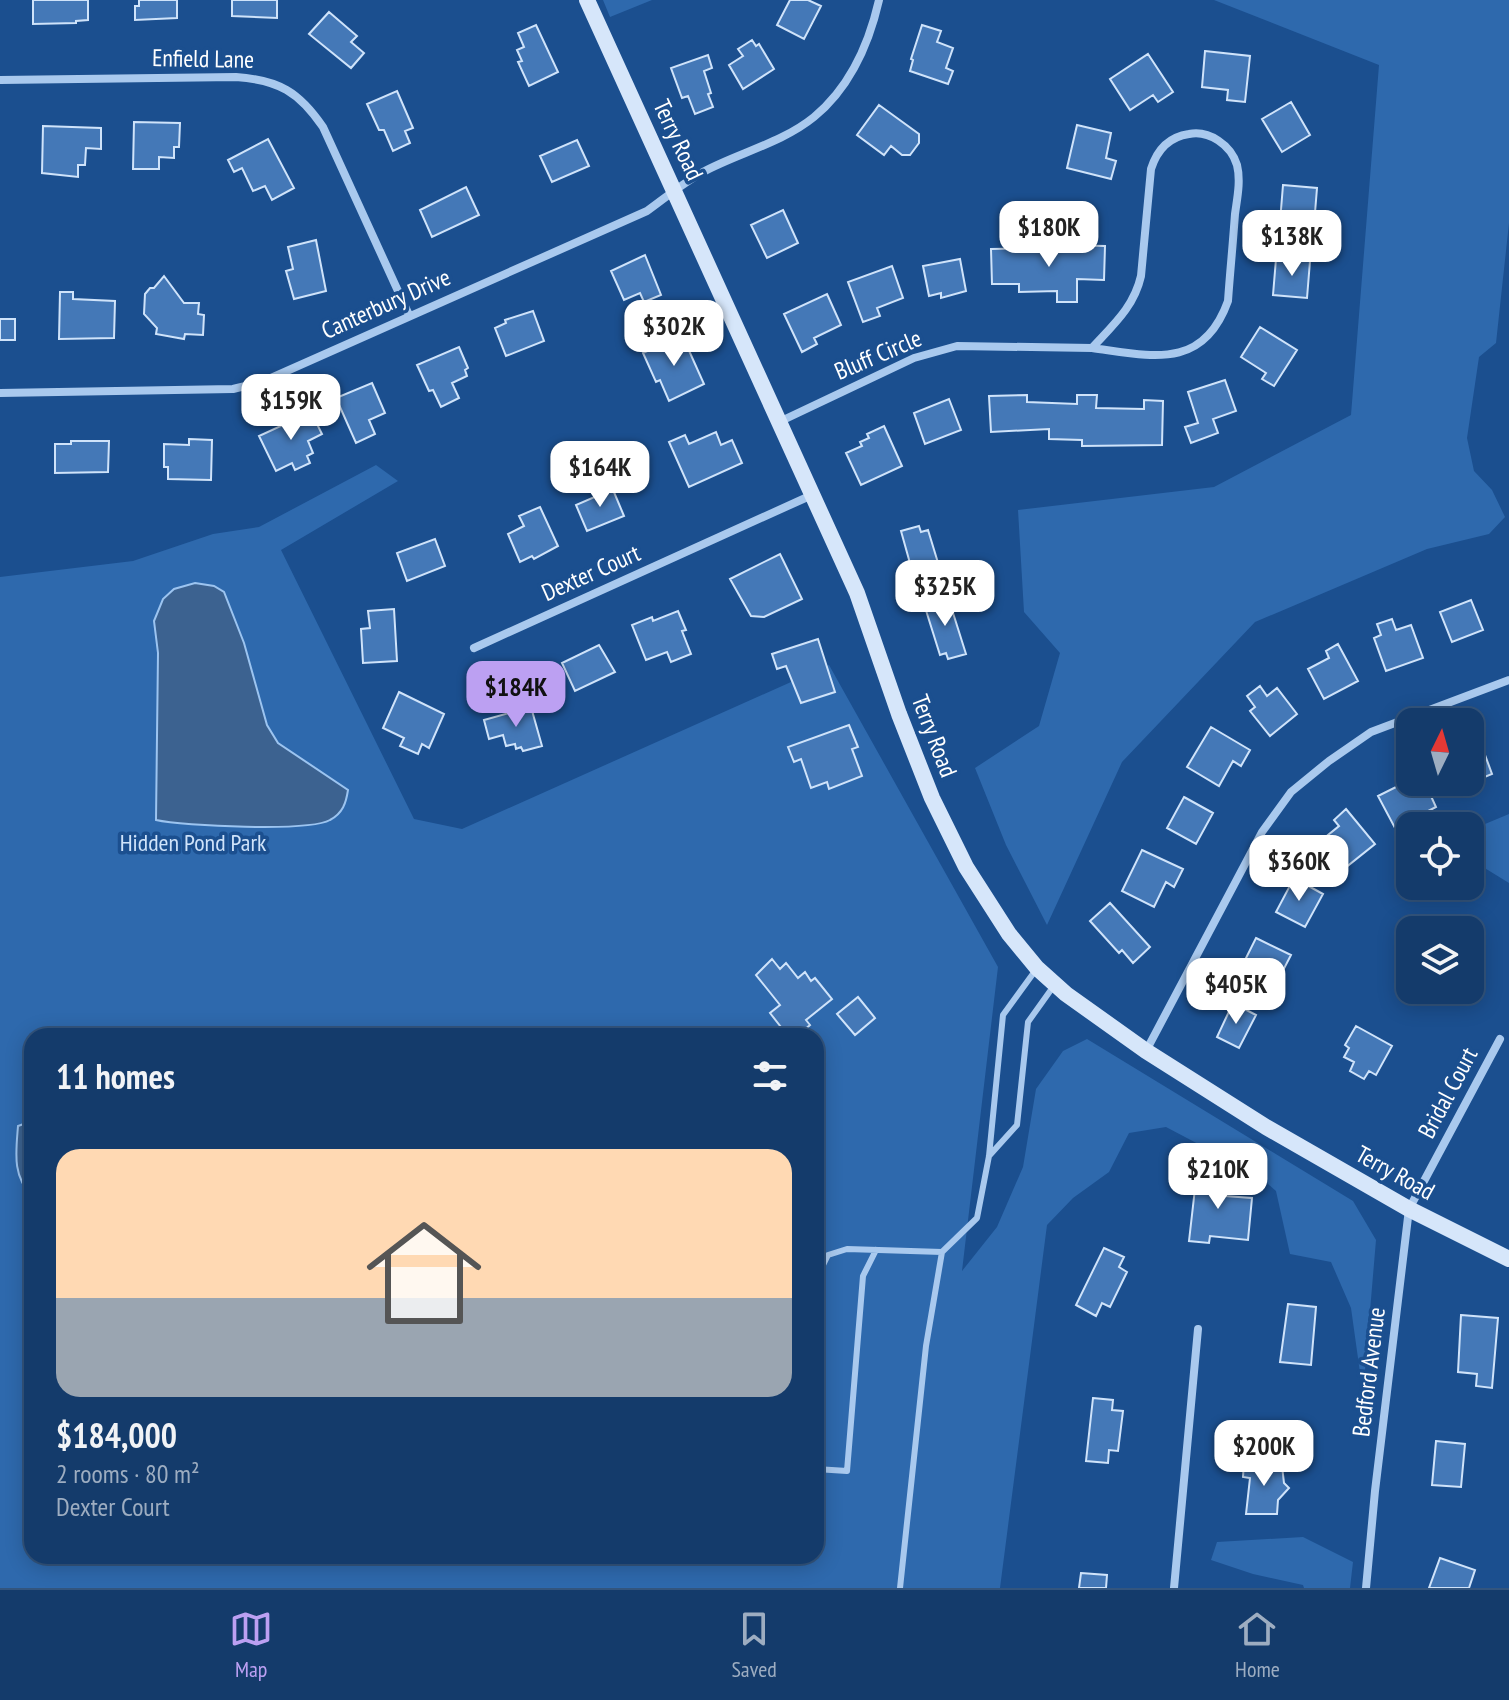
<!DOCTYPE html>
<meta charset="utf-8">
<style>
body{margin:0;font-family:"PT Sans Narrow",sans-serif;background:#1d4271;color:#f1f3f6;height:100vh;display:flex;flex-direction:column;font-size:30px;white-space:nowrap}
*{box-sizing:border-box;margin:0}
p{font-size:26px;color:#9dadc1}
.icon{flex:none;width:44px;height:44px;fill:none;stroke:currentColor;stroke-width:2;stroke-linecap:round;stroke-linejoin:round}
.map{position:relative;flex:1;overflow:hidden}
.details{position:absolute;left:24px;top:1028px;width:800px;height:536px;display:flex;flex-direction:column;background:#143b6b;border-radius:24px;box-shadow:0 4px 20px #0003,0 0 0 2px #33557e}
.details>*{flex:none}
.needle{width:52px;rotate:5deg}
.buttons{position:absolute;left:1396px;top:708px;display:grid;gap:16px}
.buttons a{display:grid;place-items:center;width:88px;height:88px;border-radius:16px;background:#143b6b;box-shadow:0 4px 20px #0003,0 0 0 2px #33557e;font-size:40px}
.price{position:absolute;translate:-50% -68px;padding:0 18px;border-radius:16px;background:#fff;color:#222;font-size:26px;line-height:52px;filter:drop-shadow(0 2px 4px #0008)}
.price::after{content:'';position:absolute;left:50%;top:48px;width:24px;height:18px;margin-left:-12px;background:inherit;clip-path:polygon(0 0,100% 0,50% 100%)}
.price.on{background:#bca0f2;color:#111}
ul{padding:0;list-style:none}
li{display:grid;align-content:center;gap:16px;height:424px;padding:0 32px}
li span{display:grid;place-items:center;height:248px;border-radius:24px;color:#555}
li>.icon{margin-inline-start:auto}
span .icon{width:144px;height:144px;fill:#fffc;stroke-width:1}
li b{font-size:34px}
h2{display:flex;justify-content:space-between;align-items:center;height:96px;padding:0 32px;font-size:34px}
.menu{display:flex;justify-content:space-around;align-items:center;height:112px;border-top:2px solid #33557e;background:#143b6b;font-size:22px;color:#9dadc1}
.menu a{display:grid;justify-items:center;gap:4px}
.menu .on{color:#bca0f2}
.map>svg:first-child{display:block}
</style>
<div class="map">
<svg width="1509" height="1588" viewBox="0 0 1509 1588">
<rect width="100%" height="100%" fill="#1b4f8f"/>
<!-- green -->
<path fill="#2e69ad" fill-rule="evenodd" d="M603,0h49l-42,17z
M1214,0h295v223l-13,120 -17,14 -12,81 7,33 18,19 13,27 -16,17 -62,15 -172,73 -133,140 -75,163 -41,-80 -31,-77 64,-42 21,-73 -36,-41 -6,-102 196,-23 137,-72 28,-350z
M376,465l22,16 -117,69 133,269 48,10 367,-164 169,302 -36,304 35,-44 26,-60 13,-78 27,-38 24,-12 266,162 23,39 -13,154 -12,-86 -20,-46 -41,-8 -14,-63 -17,-15 -93,-49 -37,6 -20,39 -36,26 -26,27 -47,363h-1000v-1011l133,-16 80,-27 46,-7zM32,1036h784v520h-784z
M1509,814v69l-39,-24v-19l15,-16z
M1303,1537l50,25 -3,26h-46l-1,-3 -50,-11 -42,-14 6,-18z"/>
<!-- water -->
<path fill="#3c6290" stroke="#9cc4f0" stroke-width="2" d="M195,583l19,3 10,6 20,51 23,82 11,18 70,47c-2,13 -5,23 -18,30 -21,12 -147,6 -174,0l2,-167 -4,-32 9,-22 11,-10z
M32,1121v75c-20,-20 -16,-44 -14,-70z"/>
<!-- building -->
<path fill="#4478b7" stroke="#cfe3fa" stroke-width="2" d="M33,0h55v20l-12,1v2l-43,1z
M139,0h38v18l-42,2v-14h4z
M232,0h45v18l-45,-2z
M790,0h18l13,6 -17,33 -27,-14z
M329,12l28,24 -6,6 13,11 -13,15 -42,-34z
M536,25l22,47 -29,14 -11,-24 4,-1 -5,-11 7,-3 -6,-14z
M922,25l19,6 -4,11 16,6 -7,20 7,3 -5,13 -38,-13 3,-11 -2,-1z
M752,40l4,6 3,-2 15,25 -31,20 -14,-24 14,-9 -5,-7z
M1205,51l45,5 -5,46 -18,-2 1,-10 -26,-3z
M1148,54l25,38 -15,10 -5,-7 -23,15 -20,-31z
M708,55l4,13 -8,3 7,22 -3,1 5,13 -18,7 -7,-18 -6,2 -11,-30z
M397,91l16,37 -8,3 5,12 -17,8 -9,-21h-5l-12,-26z
M1291,102l19,33 -28,17 -20,-33z
M879,105l40,29v9l-9,12h-8l-11,-9 -7,9 -27,-20z
M134,122l46,1 -1,24h-5v11l-15,-1v12h-26z
M1077,125l34,8 -5,25 10,3 -5,18 -44,-11z
M43,126l58,2v21l-15,-1 -1,17h-7v12l-36,-4z
M268,139l26,49 -22,12 -7,-14 -12,5 -11,-23 -8,4 -6,-12z
M577,140l12,26 -37,16 -12,-26z
M1283,185l34,3 -3,37 -34,-3z
M466,187l13,28 -47,22 -12,-27z
M783,210l15,33 -31,15 -16,-33z
M316,240l10,51 -32,8 -8,-28 7,-2 -5,-22z
M1059,245l46,1 -1,34 -27,-1v23h-20v-11l-38,1v-8h-27l-1,-35 68,-1z
M645,255l16,40 -17,7 -4,-9 -16,7 -13,-29z
M960,259l6,32 -25,7v-5l-12,3 -6,-30z
M1276,259l34,2 -3,37 -34,-3z
M892,266l11,32 -26,10 3,8 -17,6 -15,-40z
M164,276l20,27h15l-1,11 6,1 -1,20 -18,-1 -1,5 -28,-5 1,-6 -13,-14 1,-20 5,-6h4z
M60,292h13v7l42,2 -1,37 -55,1z
M827,294l14,31 -27,13 3,6 -15,8 -18,-38z
M533,311l11,30 -38,15 -11,-28 11,-5 -1,-3z
M0,319h15v21h-15z
M1260,327l37,23 -23,36 -12,-7 4,-6 -25,-16z
M682,335l22,49 -35,17 -9,-21 -4,2 -13,-29z
M459,347l9,21 -3,2 2,6 -15,7 7,15 -18,9 -8,-17 -4,1 -12,-26z
M1225,380l11,31 -23,8 5,14 -27,10 -6,-16 13,-4 -10,-31z
M372,383l13,30 -16,7 6,14 -19,9 -20,-45z
M1027,395v7l50,2v-9h20l-1,13 48,1v-9l19,1 -1,44 -80,1v-6l-33,-1v-10l-58,3 -2,-36z
M949,399l12,31 -36,14 -11,-31z
M311,412l11,22 -14,7 5,12 -6,3 3,7 -15,7 -3,-7 -16,8 -17,-35z
M884,426l18,40 -41,19 -15,-32 16,-7 -2,-4 9,-4 -2,-4z
M716,432l5,13 11,-5 10,23 -53,24 -20,-45 16,-7 4,9z
M189,439l23,1 -1,40 -43,-1v-12h-4v-23l25,1z
M71,441h38l-1,31 -53,1v-29h16z
M611,485l13,31 -37,15 -11,-26 21,-9 -2,-5z
M540,507l18,39 -24,13 -2,-3 -12,6 -12,-28 16,-8 -5,-10z
M919,526l2,6 7,-2 11,36 -26,8 -12,-43z
M435,539l10,27 -38,15 -10,-28z
M780,554l22,45 -38,18 -13,-1 -21,-37z
M948,597l18,57 -18,5 -2,-6 -6,2 -16,-51z
M1471,600l12,30 -31,12 -12,-30z
M394,609l3,52 -34,2 -2,-34 9,-1 -2,-17z
M678,611l8,19 -4,1 9,23 -20,8 -4,-10 -21,8 -14,-35 20,-8 1,4z
M1392,619l4,11 15,-5 12,33 -37,13 -12,-33 7,-3 -4,-11z
M818,639l17,53 -34,11 -15,-37 -9,3 -5,-15z
M1338,644l20,37 -34,18 -16,-30 21,-11 -3,-7z
M599,645l16,27 -40,19 -13,-28z
M1260,686l7,10 10,-8 20,26 -27,22 -20,-25 5,-4 -8,-11z
M399,692l45,22 -15,34 -7,-4 -4,10 -18,-8 4,-8 -21,-10z
M531,707l11,39 -19,5 -2,-4 -5,2 -1,-5 -9,2 -3,-11 -14,4 -5,-19z
M849,725l9,22 -6,2 10,27 -33,13 -2,-7 -16,6 -10,-29 -7,3 -6,-15z
M1211,727l39,23 -9,16 -8,-5 -14,25 -32,-19z
M1481,744l11,30 -22,9v-35z
M1406,782h18l2,4 5,1 -1,7 6,13 -41,21 -17,-32z
M1184,797l29,16 -17,31 -29,-16z
M1346,809l29,35 -35,28 -23,-28 22,-18 -5,-6z
M1142,850l41,19 -9,18 -8,-5 -12,25 -32,-16z
M1294,878l29,16 -18,33 -29,-15z
M1110,903l40,44 -17,16 -11,-13 -3,3 -29,-32z
M1256,938l35,17 -17,33 -34,-18z
M772,959l8,10 6,-6 12,15 7,-6 6,9 4,-3 17,21 -26,21 4,5 -13,11h-9l-18,-23 10,-8 -24,-30z
M858,997l17,21 -20,17 -18,-21z
M1233,1003l23,12 -17,33 -22,-11z
M1356,1026l36,20 -16,29 -7,-4 -5,8 -14,-8 4,-9 -10,-5 5,-9 -4,-3z
M1197,1171l27,2 1,23 27,2 -4,42 -38,-4 -1,7 -20,-2z
M1104,1248l20,9 -5,10 8,5 -17,35 -8,-4 -6,13 -20,-11z
M1288,1304l28,3 -5,58 -31,-3z
M1461,1315l37,3 -6,70 -16,-2 1,-12 -19,-2z
M1093,1398l20,2 -1,10 11,1 -5,40 -9,-1 -1,13 -22,-2z
M1436,1441l29,3 -4,43 -29,-2z
M1244,1462l38,4 2,17 5,5 -11,12 -1,14h-31l4,-36 -7,-1z
M1440,1558l35,12 -6,18h-40z
M1081,1573l26,2 -1,13h-27z"/>
<g fill="none" stroke-linecap="round" stroke-linejoin="round">
<!-- lane -->
<path stroke="#a9c9ee" stroke-width="6" d="M989,1156l28,-31 11,-103 25,-35
M816,1313l4,-42 8,-16 19,-6 95,3
M816,1469l31,2 16,-195 13,-26
M900,1588l26,-242 16,-94 35,-34 12,-62 14,-141 32,-44"/>
<!-- street -->
<path stroke="#a9c9ee" stroke-width="8" d="M0,80l236,-3c43,3 63,15 87,50l86,188
M0,393l233,-4 29,-7 385,-171c18,-13 36,-28 56,-39 35,-19 79,-29 111,-55 35,-29 55,-73 65,-117
M781,421l133,-63 43,-12 135,2c21,-23 42,-41 49,-72l10,-107c6,-19 17,-32 38,-35 20,-4 42,11 48,31 4,16 0,34 -2,49 -2,29 -5,58 -7,87 -25,70 -77,55 -136,47
M474,648l338,-153
M1146,1051l116,-219 29,-40 38,-31 42,-29 138,-52
M1174,1588l24,-259
M1366,1588l9,-97 34,-282 91,-170"/>
<!-- secondary -->
<path stroke="#d6e6fa" stroke-width="16" d="M587,0l270,593 42,121 33,84 34,69 43,67 28,34 29,26 80,57 120,76 143,82 100,50"/>
</g>
<g text-anchor="middle" stroke-width="7" stroke-linejoin="round" paint-order="stroke">
<!-- street labels -->
<g font-size="24" fill="#fff" stroke="#1b4f8f">
<text transform="translate(203 59) rotate(1)" y="8">Enfield Lane</text>
<text transform="translate(678 140) rotate(65)" y="8">Terry Road</text>
<text transform="translate(386 304) rotate(-24)" y="8">Canterbury Drive</text>
<text transform="translate(878 355) rotate(-23)" y="8">Bluff Circle</text>
<text transform="translate(591 573) rotate(-24)" y="8">Dexter Court</text>
<text transform="translate(934 736) rotate(69)" y="8">Terry Road</text>
<text transform="translate(1448 1093) rotate(-62)" y="8">Bridal Court</text>
<text transform="translate(1395 1173) rotate(29)" y="8">Terry Road</text>
<text transform="translate(1369 1372) rotate(-83)" y="8">Bedford Avenue</text>
</g>
<!-- park labels -->
<g font-size="24" fill="#cfe3fa" stroke="#1b4f8f">
<text x="193" y="851">Hidden Pond Park</text>
</g>
</g>
</svg>
<div class="buttons">
<a><svg class="needle" viewBox="-14 -14 28 28"><path d="M0-13l5 13h-10z" fill="#e53935"/><path d="M0 13l5-13h-10z" fill="#9dadc1"/></svg></a>
<a><svg class="icon" aria-label="locate" viewBox="0 0 24 24"><circle cx="12" cy="12" r="6"/><path d="M12 2v4M12 18v4M2 12h4M18 12h4"/></svg></a>
<a><svg class="icon" aria-label="layers" viewBox="0 0 24 24"><path d="M12 4l9 5-9 5-9-5zM3 14l9 5 9-5"/></svg></a>
</div>
<b class="price" style="left:1049px;top:269px">$180K</b>
<b class="price" style="left:1292px;top:278px">$138K</b>
<b class="price" style="left:674px;top:368px">$302K</b>
<b class="price" style="left:291px;top:442px">$159K</b>
<b class="price" style="left:600px;top:509px">$164K</b>
<b class="price" style="left:945px;top:628px">$325K</b>
<b class="price on" style="left:516px;top:729px">$184K</b>
<b class="price" style="left:1299px;top:903px">$360K</b>
<b class="price" style="left:1236px;top:1026px">$405K</b>
<b class="price" style="left:1218px;top:1211px">$210K</b>
<b class="price" style="left:1264px;top:1488px">$200K</b>
<section class="details">
<h2>11 homes<svg class="icon" aria-label="filters" viewBox="0 0 24 24"><path d="M4 7h16M4 17h16"/><circle cx="9" cy="7" r="2"/><circle cx="15" cy="17" r="2"/></svg></h2>
<ul>
<li><span style="background:linear-gradient(#ffd9b3 60%,#9aa5b1 0)"><svg class="icon" aria-label="home" viewBox="0 0 24 24"><path d="M3 11l9-7 9 7M6 9v11h12V9"/></svg></span><div><b>$184,000</b><p>2 rooms · 80 m²</p><p>Dexter Court</p></div></li>
</ul>
</section>
</div>
<nav class="menu">
<a class="on"><svg class="icon" aria-label="map" viewBox="0 0 24 24"><path d="M3 6l6-2 6 2 6-2v14l-6 2-6-2-6 2zM9 4v14M15 6v14"/></svg>Map</a>
<a><svg class="icon" aria-label="saved" viewBox="0 0 24 24"><path d="M7 4h10v16l-5-4-5 4z"/></svg>Saved</a>
<a><svg class="icon" aria-label="home" viewBox="0 0 24 24"><path d="M3 11l9-7 9 7M6 9v11h12V9"/></svg>Home</a>
</nav>
